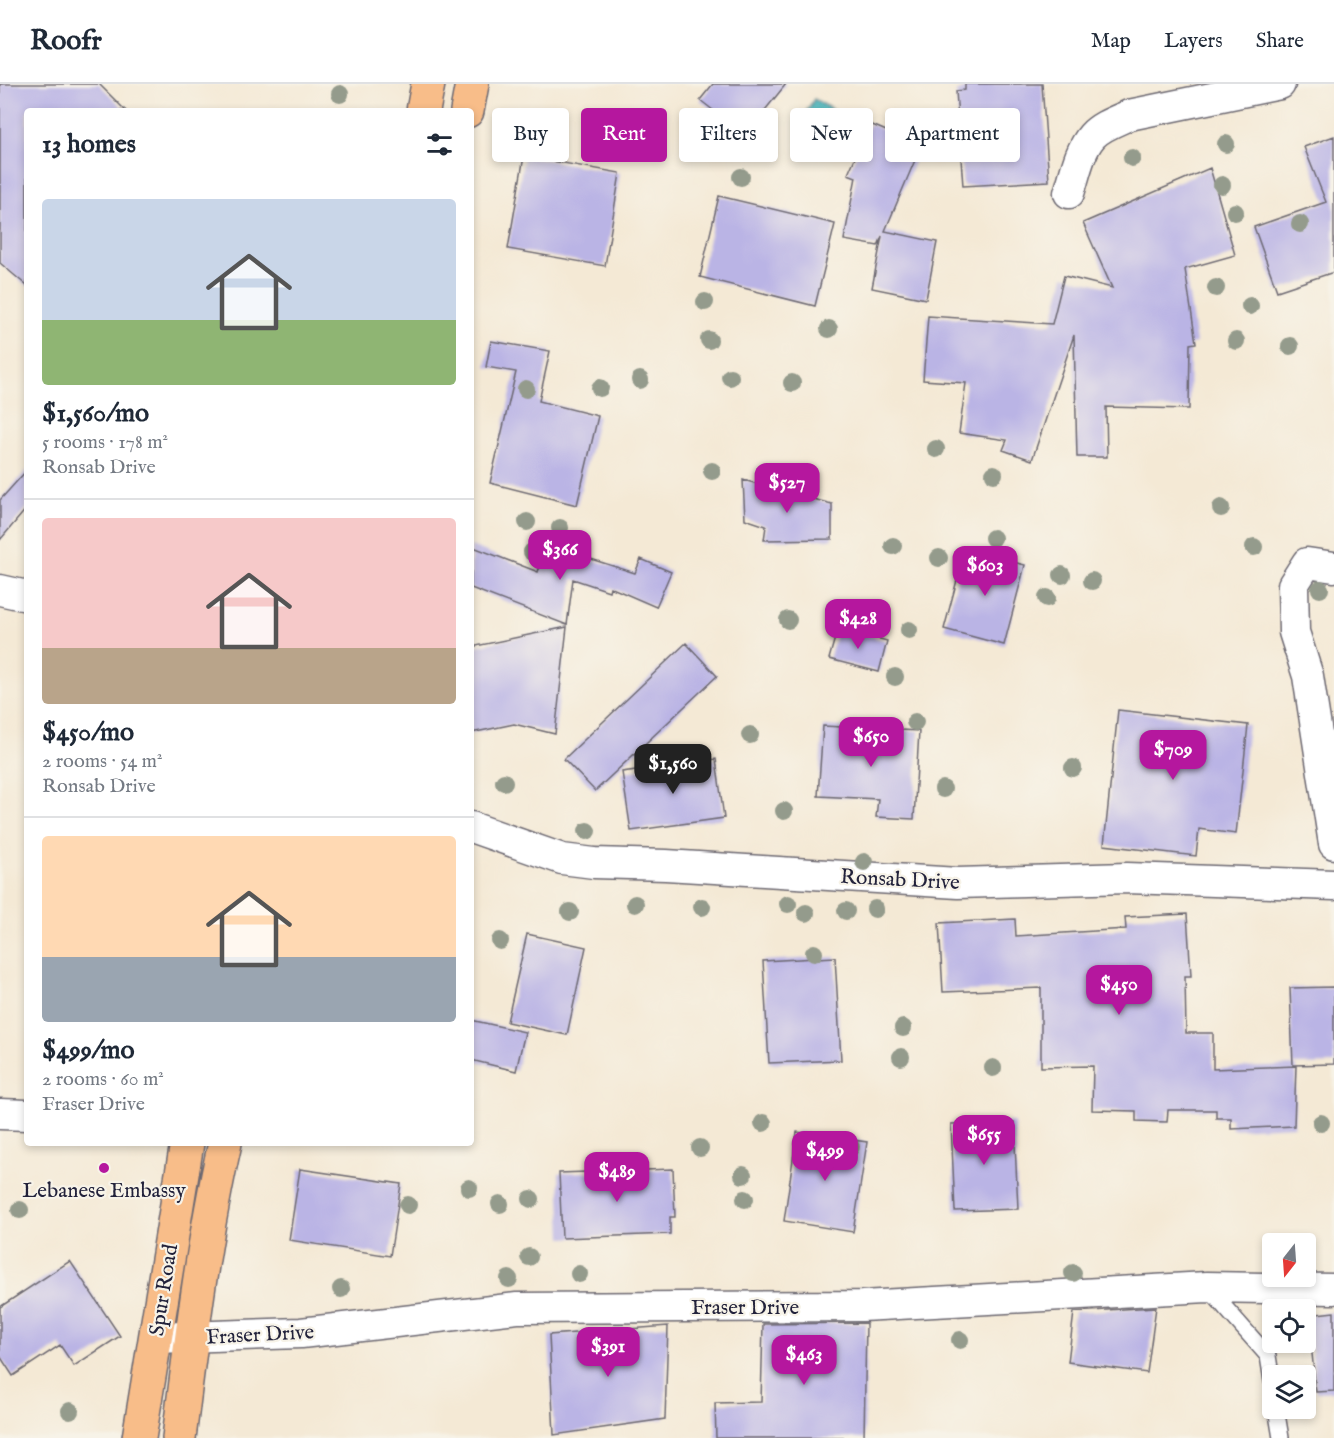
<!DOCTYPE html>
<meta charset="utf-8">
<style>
body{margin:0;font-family:"IM FELL English",serif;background:#f2f2f3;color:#1f2937;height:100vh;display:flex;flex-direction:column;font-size:22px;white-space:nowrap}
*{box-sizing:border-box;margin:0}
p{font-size:20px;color:#747a83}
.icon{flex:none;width:33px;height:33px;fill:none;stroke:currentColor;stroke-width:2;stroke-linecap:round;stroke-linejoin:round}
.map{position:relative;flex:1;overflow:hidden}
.drawer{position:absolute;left:24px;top:24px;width:450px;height:1038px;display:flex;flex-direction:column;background:#fff;border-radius:6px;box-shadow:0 3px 9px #0003}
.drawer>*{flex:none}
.banner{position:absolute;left:492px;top:24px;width:570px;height:54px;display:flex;gap:12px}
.needle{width:39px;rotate:197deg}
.buttons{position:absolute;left:1262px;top:1149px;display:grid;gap:12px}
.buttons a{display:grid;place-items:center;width:54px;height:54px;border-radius:6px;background:#fff;box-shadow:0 3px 9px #0003;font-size:30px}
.price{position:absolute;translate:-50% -51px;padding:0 14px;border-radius:12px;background:#b5179e;color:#fff;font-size:20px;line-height:39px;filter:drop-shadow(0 2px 3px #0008)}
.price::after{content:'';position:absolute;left:50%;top:36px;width:18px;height:14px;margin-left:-9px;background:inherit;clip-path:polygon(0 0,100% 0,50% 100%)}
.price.current{background:#222;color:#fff}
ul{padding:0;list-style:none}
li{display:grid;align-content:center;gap:12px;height:318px;padding:0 18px}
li+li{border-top:2px solid #e0e1e3}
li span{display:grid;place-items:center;height:186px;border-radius:6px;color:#555}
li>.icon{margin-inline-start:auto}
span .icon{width:108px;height:108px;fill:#fffc;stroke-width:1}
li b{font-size:26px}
h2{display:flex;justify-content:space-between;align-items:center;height:72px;padding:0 18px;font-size:26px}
.tag{padding:0 21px;border-radius:6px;background:#fff;box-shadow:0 3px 9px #0003;font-size:21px;line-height:54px}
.tag.current{background:#b5179e;color:#fff}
header{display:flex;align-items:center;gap:36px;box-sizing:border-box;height:84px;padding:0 30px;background:#fff;border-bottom:2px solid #e0e1e3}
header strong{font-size:28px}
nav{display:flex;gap:33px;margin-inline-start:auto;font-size:21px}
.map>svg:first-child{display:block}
</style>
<header>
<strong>Roofr</strong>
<nav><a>Map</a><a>Layers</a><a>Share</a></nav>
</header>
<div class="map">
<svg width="1334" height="1354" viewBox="0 0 1334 1354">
<rect width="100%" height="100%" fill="#f7f3e8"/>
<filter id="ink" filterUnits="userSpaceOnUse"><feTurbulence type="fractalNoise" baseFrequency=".0167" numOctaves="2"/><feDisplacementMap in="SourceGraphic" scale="12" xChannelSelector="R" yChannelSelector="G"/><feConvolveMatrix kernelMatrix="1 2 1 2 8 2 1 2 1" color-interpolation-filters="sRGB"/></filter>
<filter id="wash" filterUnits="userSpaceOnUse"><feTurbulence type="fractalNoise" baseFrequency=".008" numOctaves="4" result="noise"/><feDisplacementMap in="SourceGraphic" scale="24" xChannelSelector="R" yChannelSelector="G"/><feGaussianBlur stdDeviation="1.35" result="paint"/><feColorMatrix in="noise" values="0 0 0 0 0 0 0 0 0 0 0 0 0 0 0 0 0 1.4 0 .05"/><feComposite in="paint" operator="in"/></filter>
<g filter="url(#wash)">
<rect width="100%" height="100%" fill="#f4e9d5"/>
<!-- water -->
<path fill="#3fb0b7" stroke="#306979" stroke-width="1.5" d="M814,15l39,23 -11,21 -41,-23z"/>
<g id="blocks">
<!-- building -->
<path fill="#bab4e5" d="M0,0h99l27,27h-99v175l-27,-23z
M713,0h73l-41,51 -45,-35z
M965,0h77l7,97 -86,5 -7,-95 9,-1z
M870,40l51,22 -36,85 52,11 -11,57 -54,-11 10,-52 -4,10 -34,-6 12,-63 -8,-3z
M1334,52v136l-57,19 -23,-64 72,-25 -22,-55z
M524,72l96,17 -15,93 -97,-17z
M1210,84l25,87 -50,14 11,74 -6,1 -1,65 -83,-2 1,50h-30l-3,-122 -42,125 -29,-10 4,-10 -48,-7 7,-50 -43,-3 5,-64 124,8 12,-48 48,12 -29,-65z
M719,112l116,28 -20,82 -115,-29z
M491,257l59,10 -11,50 59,15 -21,89 -87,-22 26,-111 -30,-5z
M27,386v38l-27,32v-40z
M743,396l89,24v35l-68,1 2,-14 -21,-7z
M547,461l88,28 6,-14 30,13 -15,35 -46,-20 -1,4 -36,-12 -6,46 -96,-37v-42l67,26z
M965,466l60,15 -21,80 -60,-16z
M567,543l-12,107 -41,-10 -43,9v-86z
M838,543l49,14 -8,31 -50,-13z
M686,559l31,33 -122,115 -31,-32z
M1118,626l130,15 -12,109 -37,-5 -3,27 -92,-11z
M823,642l96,5 -5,88 -38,-2 2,-18 -60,-3z
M716,675l8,59 -93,13 -9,-59z
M1187,830l4,62h-6l1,57h27v36l83,-3 -2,60 -63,3v-11h-15v-8h-48l-1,12 -31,-1v-10l-44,-1 1,-44 -52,1v-79l-98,4 -4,-69 76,-4 1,17 110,-7 -1,-12z
M527,850l59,13 -19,88 -60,-13z
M835,873l6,103 -72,3 -6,-102z
M1334,903v77l-41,1 -3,-77z
M471,936l54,12 -9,39 -45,-11z
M1014,1038l4,87 -63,2 -4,-87z
M797,1048l70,10 -14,90 -69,-11z
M300,1085l101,15 -11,72 -101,-16z
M673,1085l2,48h-5v17l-108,4 -3,-65z
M70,1177l50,75 -46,30 -14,-21 -47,31 -13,-20v-49z
M1156,1223l-9,66 -79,-11 6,-50z
M1334,1228v79l-18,1 -8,-77z
M866,1239l-2,115h-148l-1,-35 46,-1 2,-78z
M668,1242l-3,93 -111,16 -5,-100z"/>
</g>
</g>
<g filter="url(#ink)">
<use href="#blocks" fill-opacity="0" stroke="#6c6871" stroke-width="1.5"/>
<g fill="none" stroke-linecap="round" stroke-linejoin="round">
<!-- lane casing -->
<g stroke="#6c6871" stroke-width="18">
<path id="lane" d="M1207,1203l61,69 4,25
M1276,1324l5,30"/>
</g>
<!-- street casing -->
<g stroke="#6c6871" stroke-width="33">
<path id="street" d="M1069,109c6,-18 10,-42 23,-57 9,-10 24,-15 37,-21l151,-31
M1334,483l-27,-4 -14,22 1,47 14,44 26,168
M0,506l27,6
M471,743l91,32 32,4 72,2 292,18 169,-5 207,7
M0,1030l27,1
M156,1254l145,-5 216,-25 345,-2 345,-19 127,2"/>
</g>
<!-- primary casing -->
<g stroke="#6c6871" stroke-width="36">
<path id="primary" d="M423,27l5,-27
M467,27l5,-27
M139,1354l48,-295
M179,1354c12,-98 24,-198 46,-295"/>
</g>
<!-- lane -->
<use href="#lane" stroke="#fff" stroke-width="15"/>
<!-- street -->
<use href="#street" stroke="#fff" stroke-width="30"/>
<!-- primary -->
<use href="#primary" stroke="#f8bd89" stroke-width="33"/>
</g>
<!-- trees -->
<g fill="#949b8c">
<circle cx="340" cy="10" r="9"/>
<circle cx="1226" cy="60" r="9"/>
<circle cx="1132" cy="74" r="9"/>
<circle cx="741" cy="93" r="9"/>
<circle cx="1222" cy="101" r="9"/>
<circle cx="1235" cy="128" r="9"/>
<circle cx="1300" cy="140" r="9"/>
<circle cx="1216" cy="204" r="9"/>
<circle cx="705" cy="218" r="9"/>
<circle cx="1250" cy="222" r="9"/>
<circle cx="829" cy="245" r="9"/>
<circle cx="709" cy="256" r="9"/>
<circle cx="1236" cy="257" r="9"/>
<circle cx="1290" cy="262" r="9"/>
<circle cx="730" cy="293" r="9"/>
<circle cx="640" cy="296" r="9"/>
<circle cx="792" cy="299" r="9"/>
<circle cx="600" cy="304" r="9"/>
<circle cx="526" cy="305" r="9"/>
<circle cx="936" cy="365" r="9"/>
<circle cx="712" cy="387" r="9"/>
<circle cx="994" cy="390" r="9"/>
<circle cx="1221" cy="424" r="9"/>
<circle cx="527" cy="438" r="9"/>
<circle cx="560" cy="444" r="9"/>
<circle cx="993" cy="454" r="9"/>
<circle cx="893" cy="462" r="9"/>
<circle cx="1254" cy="463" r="9"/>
<circle cx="532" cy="468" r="9"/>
<circle cx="939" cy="474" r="9"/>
<circle cx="1062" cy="491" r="9"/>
<circle cx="1092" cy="497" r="9"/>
<circle cx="1320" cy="505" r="9"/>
<circle cx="1047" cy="514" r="9"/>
<circle cx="788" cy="536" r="9"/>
<circle cx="909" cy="546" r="9"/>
<circle cx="895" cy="593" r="9"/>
<circle cx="915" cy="638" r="9"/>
<circle cx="750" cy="651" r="9"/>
<circle cx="1073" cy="684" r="9"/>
<circle cx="649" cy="690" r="9"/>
<circle cx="504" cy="698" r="9"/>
<circle cx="943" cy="705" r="9"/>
<circle cx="784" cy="727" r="9"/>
<circle cx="587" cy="747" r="9"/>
<circle cx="864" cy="778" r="9"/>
<circle cx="635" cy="820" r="9"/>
<circle cx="788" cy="820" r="9"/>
<circle cx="702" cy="823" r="9"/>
<circle cx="875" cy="825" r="9"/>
<circle cx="846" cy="827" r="9"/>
<circle cx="570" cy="828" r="9"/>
<circle cx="806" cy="829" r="9"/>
<circle cx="500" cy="857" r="9"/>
<circle cx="814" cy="869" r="9"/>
<circle cx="903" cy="944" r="9"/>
<circle cx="901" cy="973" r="9"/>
<circle cx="993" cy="984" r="9"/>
<circle cx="763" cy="1039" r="9"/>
<circle cx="1321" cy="1039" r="9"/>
<circle cx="851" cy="1063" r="9"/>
<circle cx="700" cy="1064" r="9"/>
<circle cx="743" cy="1091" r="9"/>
<circle cx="469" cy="1104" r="9"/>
<circle cx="531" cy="1115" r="9"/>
<circle cx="745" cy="1115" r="9"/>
<circle cx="500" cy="1120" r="9"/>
<circle cx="408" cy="1121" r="9"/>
<circle cx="20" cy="1126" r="9"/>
<circle cx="529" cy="1173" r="9"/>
<circle cx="1073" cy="1189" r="9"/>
<circle cx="579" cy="1190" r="9"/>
<circle cx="509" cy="1195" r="9"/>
<circle cx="341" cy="1205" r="9"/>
<circle cx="960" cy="1256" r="9"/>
<circle cx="70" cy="1327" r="9"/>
</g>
</g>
<!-- markers -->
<circle fill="#b5179e" stroke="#f7f3e8" stroke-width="2" cx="104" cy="1084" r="6"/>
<g text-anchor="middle" stroke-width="4.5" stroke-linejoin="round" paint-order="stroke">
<!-- street labels -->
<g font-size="21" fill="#22223b" stroke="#f7f3e8">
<text transform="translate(900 795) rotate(3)" y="7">Ronsab Drive</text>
<text transform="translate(163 1206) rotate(-81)" y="7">Spur Road</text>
<text x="745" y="1230">Fraser Drive</text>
<text transform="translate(260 1250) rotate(-3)" y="7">Fraser Drive</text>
</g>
<!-- poi labels -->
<g font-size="21" fill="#22223b" stroke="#f7f3e8">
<text x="104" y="1113">Lebanese Embassy</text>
</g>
</g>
</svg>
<div class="buttons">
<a><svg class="needle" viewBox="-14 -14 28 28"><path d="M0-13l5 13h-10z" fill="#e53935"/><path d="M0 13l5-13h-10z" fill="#747a83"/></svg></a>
<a><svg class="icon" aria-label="locate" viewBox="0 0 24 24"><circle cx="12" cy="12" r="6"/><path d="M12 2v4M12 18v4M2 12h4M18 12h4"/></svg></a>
<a><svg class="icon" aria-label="layers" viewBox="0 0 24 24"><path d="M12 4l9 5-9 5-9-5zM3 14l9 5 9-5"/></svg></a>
</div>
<b class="price" style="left:787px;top:430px">$527</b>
<b class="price" style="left:560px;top:497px">$366</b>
<b class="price" style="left:985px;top:513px">$603</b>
<b class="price" style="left:858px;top:566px">$428</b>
<b class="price" style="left:871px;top:684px">$650</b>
<b class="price" style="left:1173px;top:697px">$709</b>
<b class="price current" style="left:673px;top:711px">$1,560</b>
<b class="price" style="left:1119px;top:932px">$450</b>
<b class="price" style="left:984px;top:1082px">$655</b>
<b class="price" style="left:825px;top:1098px">$499</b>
<b class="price" style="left:617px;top:1119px">$489</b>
<b class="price" style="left:608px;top:1294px">$391</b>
<b class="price" style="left:804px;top:1302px">$463</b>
<div class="banner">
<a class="tag">Buy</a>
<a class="tag current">Rent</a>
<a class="tag">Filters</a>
<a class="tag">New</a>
<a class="tag">Apartment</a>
</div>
<section class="drawer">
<h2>13 homes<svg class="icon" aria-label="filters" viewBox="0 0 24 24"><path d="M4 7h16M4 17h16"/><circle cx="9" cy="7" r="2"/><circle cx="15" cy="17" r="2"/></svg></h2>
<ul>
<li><span style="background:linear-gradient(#c9d6e8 65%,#8fb573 0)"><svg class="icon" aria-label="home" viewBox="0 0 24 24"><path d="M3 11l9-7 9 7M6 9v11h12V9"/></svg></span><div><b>$1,560/mo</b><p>5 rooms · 178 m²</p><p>Ronsab Drive</p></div></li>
<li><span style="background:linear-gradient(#f6c9c9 70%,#b9a48a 0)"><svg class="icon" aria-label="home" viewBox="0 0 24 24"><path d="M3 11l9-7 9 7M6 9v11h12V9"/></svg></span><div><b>$450/mo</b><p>2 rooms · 54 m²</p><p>Ronsab Drive</p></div></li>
<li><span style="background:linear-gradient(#ffd9b3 65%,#9aa5b1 0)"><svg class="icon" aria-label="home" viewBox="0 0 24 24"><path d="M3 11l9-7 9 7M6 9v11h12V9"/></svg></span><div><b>$499/mo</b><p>2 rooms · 60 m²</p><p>Fraser Drive</p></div></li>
</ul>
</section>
</div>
